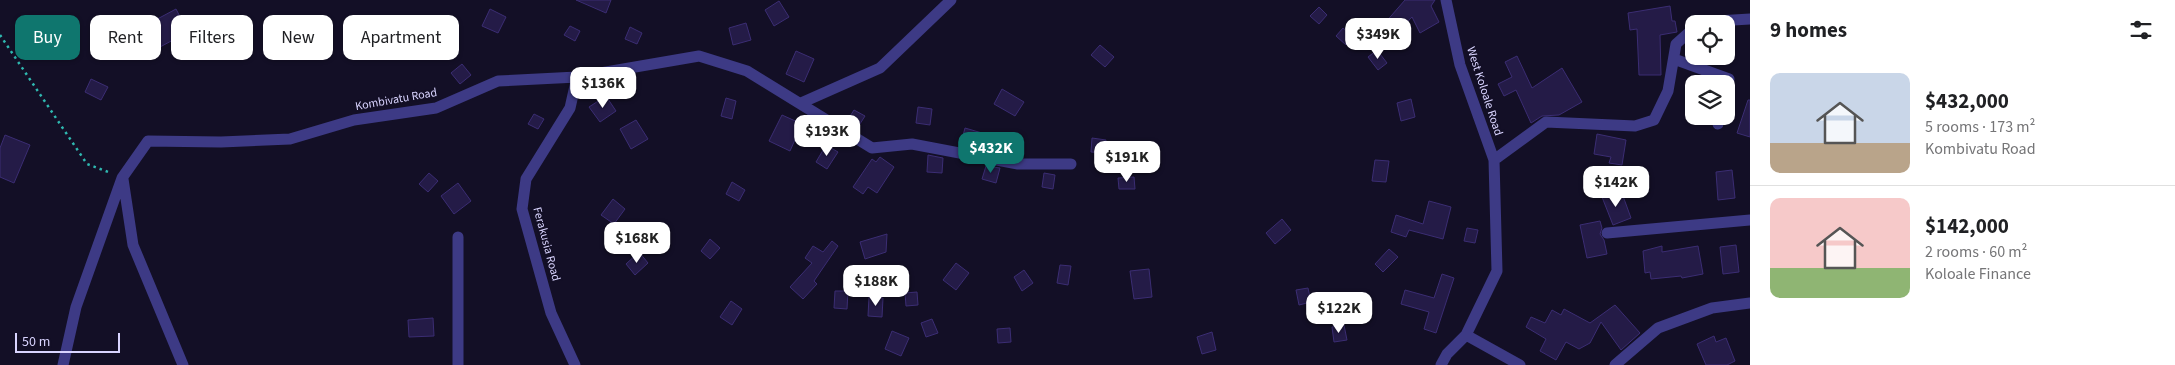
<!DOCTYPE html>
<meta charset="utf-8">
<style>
body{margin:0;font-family:"Source Sans 3",sans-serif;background:#f6f6f6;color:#202124;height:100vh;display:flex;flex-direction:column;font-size:19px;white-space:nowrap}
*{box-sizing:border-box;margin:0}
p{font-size:16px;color:#757577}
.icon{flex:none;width:28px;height:28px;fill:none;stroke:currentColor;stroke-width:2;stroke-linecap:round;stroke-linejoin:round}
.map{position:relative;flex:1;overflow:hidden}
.drawer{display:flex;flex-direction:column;background:#fff;width:425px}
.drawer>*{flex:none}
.banner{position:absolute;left:15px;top:15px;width:475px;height:45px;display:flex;gap:10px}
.buttons{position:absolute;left:1685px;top:15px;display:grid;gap:10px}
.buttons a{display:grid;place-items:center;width:50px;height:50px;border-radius:10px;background:#fff;box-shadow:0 1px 4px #0004;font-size:25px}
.scale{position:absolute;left:15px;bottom:12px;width:105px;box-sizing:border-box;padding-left:5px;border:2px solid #d9d4ff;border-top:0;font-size:14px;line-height:18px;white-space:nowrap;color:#d9d4ff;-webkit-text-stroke:4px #130f26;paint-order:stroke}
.price{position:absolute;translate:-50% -42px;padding:0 11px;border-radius:10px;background:#fff;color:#222;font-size:16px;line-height:32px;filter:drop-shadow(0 1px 2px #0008)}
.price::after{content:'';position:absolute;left:50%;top:30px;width:15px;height:11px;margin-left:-8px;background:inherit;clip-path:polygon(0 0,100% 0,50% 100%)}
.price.selected{background:#0f766e;color:#fff}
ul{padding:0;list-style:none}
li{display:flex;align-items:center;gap:15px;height:125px;padding:0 20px}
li+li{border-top:1px solid #e0e0e0}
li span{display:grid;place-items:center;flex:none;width:140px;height:100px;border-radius:10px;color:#555}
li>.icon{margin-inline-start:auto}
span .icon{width:60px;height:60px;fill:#fffc;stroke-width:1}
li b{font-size:21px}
h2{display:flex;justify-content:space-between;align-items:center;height:60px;padding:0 20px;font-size:21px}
.tag{padding:0 18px;border-radius:10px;background:#fff;box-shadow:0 1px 4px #0004;font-size:18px;line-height:45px}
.tag.selected{background:#0f766e;color:#fff}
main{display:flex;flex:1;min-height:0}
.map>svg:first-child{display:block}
</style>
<main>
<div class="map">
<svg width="1750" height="365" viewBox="0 0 1750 365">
<rect width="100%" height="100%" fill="#130f26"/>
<!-- building -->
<path fill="#241b47" stroke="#3b2d73" d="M576,0h35l-5,13z
M1405,0h30l-4,6 8,16 -19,11 -8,-16 -16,17 -12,-10z
M779,1l10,16 -15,9 -9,-16z
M1670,6l2,15h3l2,11 -17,3 1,40h-22l-2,-46 -7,1 -2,-17z
M1319,7l8,8 -8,9 -9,-8z
M176,9l12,23 -28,15 -12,-23z
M490,9l16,8 -8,16 -16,-7z
M746,23l5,17 -18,5 -4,-17z
M570,26l10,5 -5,10 -11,-6z
M630,27l12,6 -5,11 -12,-5z
M1343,28l10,9 -7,8 -10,-9z
M1100,45l14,12 -9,10 -14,-12z
M1377,50l10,13 -9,7 -10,-13z
M796,51l18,8 -10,23 -18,-8z
M1517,56l15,32 30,-20 20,34 -23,13 -17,1 -11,7 -15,-33 -12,6 -6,-12 14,-7 -7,-15z
M462,64l9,11 -11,9 -9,-11z
M91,79l17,8 -7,13 -16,-8z
M1002,89l22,13 -9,14 -21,-12z
M606,96l10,15 -16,11 -11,-15z
M726,98l10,3 -4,18 -11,-3z
M1411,99l4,18 -14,4 -4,-18z
M1748,100h2v37l-13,-4z
M918,107l14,2 -2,16 -14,-2z
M854,110l11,6 -7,11 -11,-6z
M534,114l10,5 -6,10 -10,-5z
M782,115l20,9 -12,27 -21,-10z
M636,120l12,19 -17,10 -11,-20z
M965,128l17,5 -4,14 -17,-4z
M1597,134l29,6 -4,25 -13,-2 2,-6 -17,-3z
M5,135l25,10 -16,38 -14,-6v-29z
M1092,138l14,2 -2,13 -13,-1z
M826,145l12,7 -11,17 -11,-7z
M928,155l15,3 -1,15 -15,-1z
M880,157l14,10 -17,26 -9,-6 -5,7 -10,-7 19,-28 4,3z
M1375,160l14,1 -3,21 -14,-1z
M986,166l14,2 -4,15 -14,-4z
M1732,170l3,28 -17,2 -2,-28z
M429,173l9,8 -10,11 -9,-8z
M1044,173l11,2 -2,14 -11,-2z
M1134,177l1,12h-16l-1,-11z
M732,182l13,8 -6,11 -13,-7z
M458,183l13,18 -17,13 -13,-18z
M1617,191l3,6 3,-1 8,22 -18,7 -11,-28z
M613,199l12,10 -11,15 -13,-9z
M1429,201l22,6 -8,32 -34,-9 -3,7 -15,-5 5,-17 27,9z
M1282,219l9,11 -16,14 -9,-11z
M1600,221l2,7 -2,6 4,6 3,14 -20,4 -7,-33z
M1467,228l11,2 -3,13 -11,-2z
M887,234l-1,18 -21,7 -5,-17z
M710,239l10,9 -10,11 -9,-8z
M832,241l6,5 -24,35 3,3 -14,15 -13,-12 22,-24 -7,-5 8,-12 10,6z
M1736,245l3,27 -16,2 -3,-27z
M1662,246v6l36,-6 5,28 -21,4 -1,-2 -30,3 -1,-7 -5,1 -2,-22z
M1389,249l9,8 -15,15 -8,-8z
M639,252l9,11 -13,12 -9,-11z
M956,263l13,10 -13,17 -13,-10z
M1060,265l11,1 -3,19 -11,-2z
M1149,269l3,28 -18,2 -4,-28z
M1024,270l9,13 -11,8 -8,-14z
M1442,274l12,4 -18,55 -12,-4 5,-17 -28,-8 4,-14 29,8z
M1308,288l3,14 -12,3 -3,-15z
M835,291h13l-1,18 -13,-1z
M917,292l1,13 -12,1 -1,-13z
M869,297l14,1 -1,19 -14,-1z
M731,301l11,8 -10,16 -12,-8z
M1615,305l25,28 -19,17 -20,-28 -11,21 -11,6 -13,-7 -10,18 -16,-9 6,-12 -20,-12 5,-10 14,6 7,-13 9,5 3,-6 26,14z
M433,318l1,18 -25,1 -1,-17z
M932,319l6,14 -12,4 -5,-14z
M1344,325l3,15 -13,2 -2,-15z
M1010,328l1,14 -13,1 -1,-14z
M892,331l17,7 -8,18 -16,-7z
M1212,332l4,18 -14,4 -5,-17z
M1714,336l2,6 10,-4 9,23 -8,4h-21l-9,-21z"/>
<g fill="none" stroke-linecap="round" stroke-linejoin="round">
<!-- path -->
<path stroke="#2fb8b0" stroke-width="2.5" stroke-dasharray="2.5 4" stroke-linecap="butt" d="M0,35l87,129 24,9"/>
<!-- street -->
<path stroke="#3d3a85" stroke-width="11" d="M1699,24l2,-2 49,-3
M1674,59l55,20 -3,9
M801,103l79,-35 71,-68
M1718,124l1,-8
M1494,160l52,-38 89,4 19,-6 14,-29 8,-47 18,-16
M123,179l10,66 50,120
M1607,233l143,-13
M458,237v128
M1466,335l54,30
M63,365l13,-58 46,-129 26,-37 73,1 69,-3 64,-19 82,-12 62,-27 79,-4 122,-21 48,15 125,77 40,-4 106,20h53
M575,365l-24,-52 -29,-104 4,-30 44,-71 7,-31
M1441,365l6,-11 19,-19 31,-64 -3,-111 -34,-95 -14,-65
M1615,365l43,-37 54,-20 38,-5"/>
</g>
<g text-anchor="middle" stroke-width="4" stroke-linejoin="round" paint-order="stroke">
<!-- street labels -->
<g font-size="12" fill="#d9d4ff" stroke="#130f26">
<text transform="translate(1485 91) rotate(72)" y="4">West Koloale Road</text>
<text transform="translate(396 99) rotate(-10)" y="4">Kombivatu Road</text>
<text transform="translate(547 244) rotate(75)" y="4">Ferakusia Road</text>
</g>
</g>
</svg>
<div class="buttons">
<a><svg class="icon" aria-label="locate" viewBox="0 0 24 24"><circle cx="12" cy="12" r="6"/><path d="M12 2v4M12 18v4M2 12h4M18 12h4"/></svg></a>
<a><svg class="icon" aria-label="layers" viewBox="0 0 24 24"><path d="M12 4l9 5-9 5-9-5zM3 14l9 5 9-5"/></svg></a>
</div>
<div class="scale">50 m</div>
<b class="price" style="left:1378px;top:60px">$349K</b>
<b class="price" style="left:603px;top:109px">$136K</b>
<b class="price" style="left:827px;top:157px">$193K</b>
<b class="price selected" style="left:991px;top:174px">$432K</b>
<b class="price" style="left:1127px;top:183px">$191K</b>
<b class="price" style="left:1616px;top:208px">$142K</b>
<b class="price" style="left:637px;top:264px">$168K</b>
<b class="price" style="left:876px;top:307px">$188K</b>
<b class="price" style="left:1339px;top:334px">$122K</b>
<div class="banner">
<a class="tag selected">Buy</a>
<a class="tag">Rent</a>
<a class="tag">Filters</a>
<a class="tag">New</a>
<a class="tag">Apartment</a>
</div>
</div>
<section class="drawer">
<h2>9 homes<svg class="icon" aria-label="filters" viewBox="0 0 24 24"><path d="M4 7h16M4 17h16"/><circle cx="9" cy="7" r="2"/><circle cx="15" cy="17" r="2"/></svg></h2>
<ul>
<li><span style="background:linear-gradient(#c9d6e8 70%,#b9a48a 0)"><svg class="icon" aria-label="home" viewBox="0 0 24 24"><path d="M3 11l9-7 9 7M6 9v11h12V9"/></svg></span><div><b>$432,000</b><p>5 rooms · 173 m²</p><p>Kombivatu Road</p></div></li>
<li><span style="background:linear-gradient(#f6c9c9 70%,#8fb573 0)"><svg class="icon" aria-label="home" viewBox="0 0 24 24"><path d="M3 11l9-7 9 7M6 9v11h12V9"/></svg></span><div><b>$142,000</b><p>2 rooms · 60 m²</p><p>Koloale Finance</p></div></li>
</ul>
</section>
</main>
